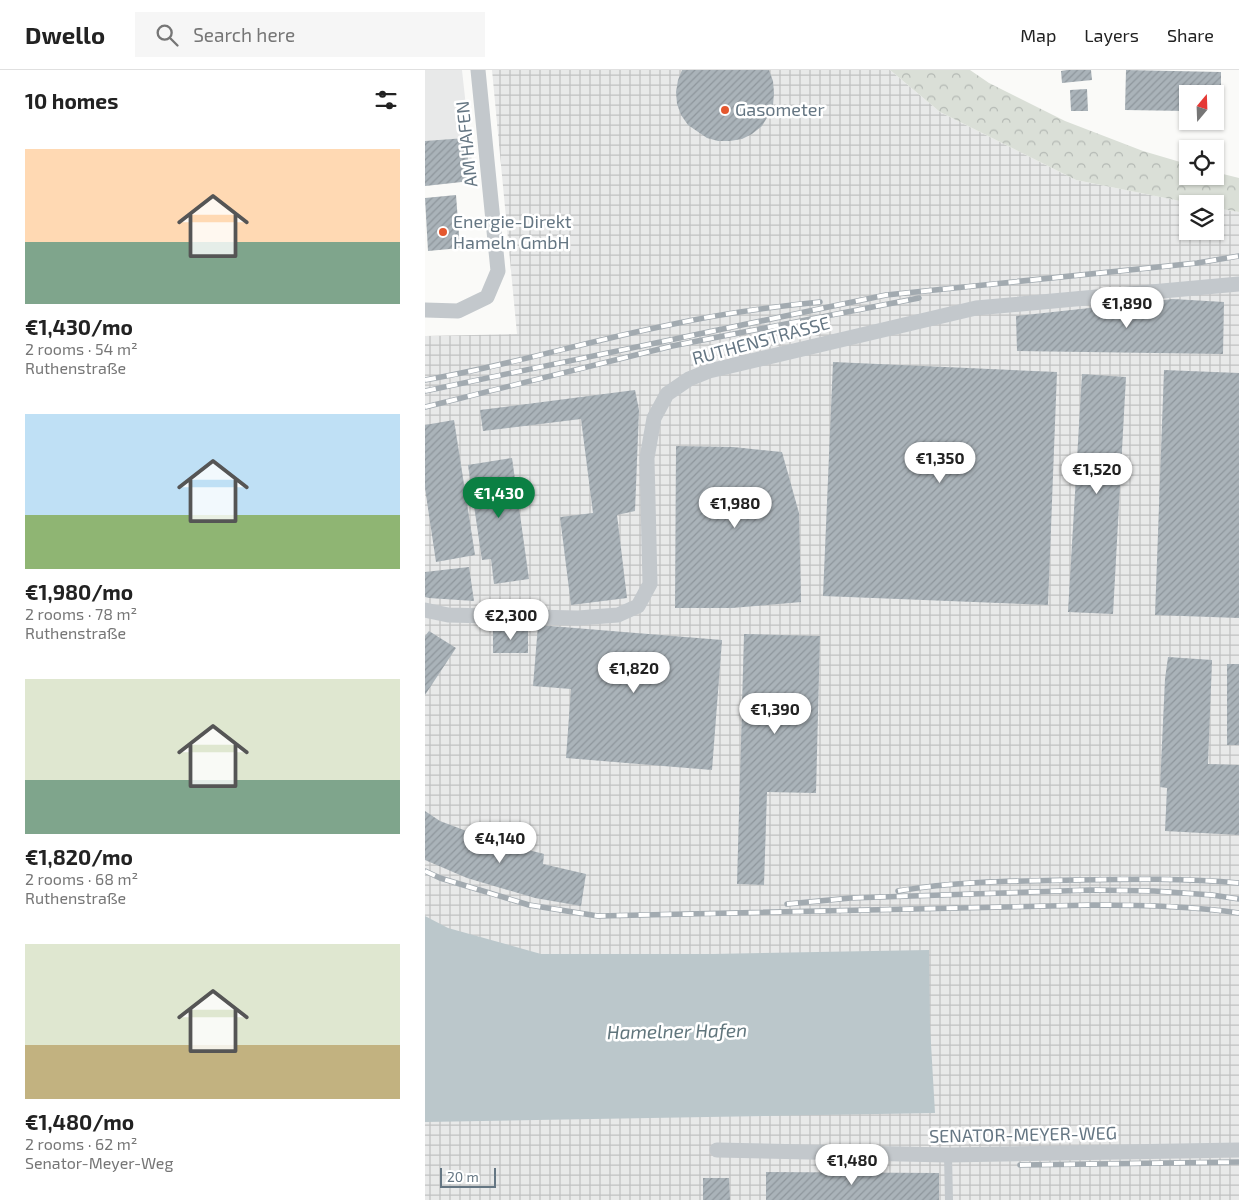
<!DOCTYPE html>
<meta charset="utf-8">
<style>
body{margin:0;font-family:"Exo 2",sans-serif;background:#f6f6f6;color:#222;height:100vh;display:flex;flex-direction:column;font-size:19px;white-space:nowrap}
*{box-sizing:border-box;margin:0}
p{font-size:16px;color:#767676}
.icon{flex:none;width:28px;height:28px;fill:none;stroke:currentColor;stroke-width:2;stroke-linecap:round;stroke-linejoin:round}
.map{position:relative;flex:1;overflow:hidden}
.side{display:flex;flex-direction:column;background:#fff;width:425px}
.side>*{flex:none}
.needle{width:32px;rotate:19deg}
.buttons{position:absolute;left:754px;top:15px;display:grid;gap:10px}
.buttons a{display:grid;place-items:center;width:45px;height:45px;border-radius:0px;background:#fff;box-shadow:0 1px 4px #0004;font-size:25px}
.scale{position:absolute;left:15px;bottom:12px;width:56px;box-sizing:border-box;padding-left:5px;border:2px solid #657683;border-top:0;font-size:14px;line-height:18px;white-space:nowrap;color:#657683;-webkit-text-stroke:4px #fff;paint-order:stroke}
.price{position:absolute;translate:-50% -42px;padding:0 11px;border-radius:18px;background:#fff;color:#222;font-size:16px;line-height:32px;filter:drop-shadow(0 1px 2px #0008)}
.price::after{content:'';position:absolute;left:50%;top:30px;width:15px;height:11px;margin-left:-8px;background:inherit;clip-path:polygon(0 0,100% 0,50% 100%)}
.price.on{background:#0b8043;color:#fff}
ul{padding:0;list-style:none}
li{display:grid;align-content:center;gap:10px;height:265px;padding:0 25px}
li span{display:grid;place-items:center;height:155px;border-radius:0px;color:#555}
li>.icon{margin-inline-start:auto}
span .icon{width:90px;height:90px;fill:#fffc;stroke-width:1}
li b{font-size:21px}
h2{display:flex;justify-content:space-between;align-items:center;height:60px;padding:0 25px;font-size:21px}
header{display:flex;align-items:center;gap:30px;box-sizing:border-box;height:70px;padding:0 25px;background:#fff;border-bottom:1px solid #e0e0e0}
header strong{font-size:24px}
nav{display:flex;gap:28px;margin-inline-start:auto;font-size:18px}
.search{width:350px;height:45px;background:#f6f6f6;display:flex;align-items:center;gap:12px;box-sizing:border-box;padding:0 18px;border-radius:0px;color:#767676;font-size:19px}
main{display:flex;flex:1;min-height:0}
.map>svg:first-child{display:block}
</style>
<header>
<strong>Dwello</strong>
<div class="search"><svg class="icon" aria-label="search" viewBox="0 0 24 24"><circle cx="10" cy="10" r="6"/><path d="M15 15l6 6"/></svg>Search here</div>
<nav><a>Map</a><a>Layers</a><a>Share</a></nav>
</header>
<main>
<section class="side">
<h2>10 homes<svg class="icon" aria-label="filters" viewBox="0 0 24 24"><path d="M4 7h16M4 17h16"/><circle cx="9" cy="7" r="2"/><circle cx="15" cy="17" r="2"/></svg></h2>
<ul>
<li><span style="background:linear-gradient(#ffd9b3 60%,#7fa58c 0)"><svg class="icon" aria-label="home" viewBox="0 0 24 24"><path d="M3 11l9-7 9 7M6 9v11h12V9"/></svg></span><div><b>€1,430/mo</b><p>2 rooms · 54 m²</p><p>Ruthenstraße</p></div></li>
<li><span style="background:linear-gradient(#bfe0f5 65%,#8fb573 0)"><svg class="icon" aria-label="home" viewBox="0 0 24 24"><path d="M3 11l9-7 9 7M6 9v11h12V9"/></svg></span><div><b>€1,980/mo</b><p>2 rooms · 78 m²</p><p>Ruthenstraße</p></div></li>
<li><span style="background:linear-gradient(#dfe7d0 65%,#7fa58c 0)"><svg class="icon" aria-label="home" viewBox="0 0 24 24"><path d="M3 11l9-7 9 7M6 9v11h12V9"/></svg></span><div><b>€1,820/mo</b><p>2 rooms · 68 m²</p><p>Ruthenstraße</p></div></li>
<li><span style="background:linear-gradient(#dfe7d0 65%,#c2b280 0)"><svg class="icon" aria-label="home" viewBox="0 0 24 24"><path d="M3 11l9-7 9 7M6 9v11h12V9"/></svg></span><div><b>€1,480/mo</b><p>2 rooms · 62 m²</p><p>Senator-Meyer-Weg</p></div></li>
</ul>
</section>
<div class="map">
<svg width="814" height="1130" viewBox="0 0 814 1130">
<defs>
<pattern id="industrial-grid" width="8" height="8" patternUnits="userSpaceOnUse" patternTransform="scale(1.25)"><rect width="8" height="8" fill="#e8e9e9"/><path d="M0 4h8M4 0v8" fill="none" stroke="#c0c1c2"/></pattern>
<pattern id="forest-crowns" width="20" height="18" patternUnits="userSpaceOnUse" patternTransform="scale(1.25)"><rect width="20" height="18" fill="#dadfd7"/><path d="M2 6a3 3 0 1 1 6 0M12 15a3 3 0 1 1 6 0" fill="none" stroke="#b4b9b4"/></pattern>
<pattern id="building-hatch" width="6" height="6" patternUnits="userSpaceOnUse" patternTransform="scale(1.25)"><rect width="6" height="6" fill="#aab3b9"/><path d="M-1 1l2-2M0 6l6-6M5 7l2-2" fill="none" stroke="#8e969c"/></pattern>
</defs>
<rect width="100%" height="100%" fill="#fafaf8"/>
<!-- built -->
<path fill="#e8e9e9" d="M0,0h37l12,111 -49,5z"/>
<!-- industrial -->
<path fill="url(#industrial-grid)" d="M67,0h398l50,42 136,68 119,24h-8v27h28v-23l24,4v988h-814v-864l92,-2z"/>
<!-- forest -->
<path fill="url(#forest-crowns)" d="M465,0h80l19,13 76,38 78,30 44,13v12h28v-4l24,6v34l-24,-4v-4h-20l-119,-24 -136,-68z"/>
<!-- water -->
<path fill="#bbc7cb" d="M0,846l23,12 93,26h172l216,-4 1,77 5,86 -510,9z"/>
<!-- building -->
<path fill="url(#building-hatch)" d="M257,0h87l4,11 1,12 -1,12 -5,11 -6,10 -10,8 -10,5 -12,2h-12l-11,-3 -19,-13 -7,-10 -4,-11 -1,-12 2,-12z
M642,0h24l1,10 -30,3 -1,-12z
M701,0l95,2v39h-6v-17h-28v17l-62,-1z
M662,19l1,22h-17l-1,-21z
M41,68l4,43 -45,5v-45z
M31,125l4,53 -32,3 -3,-53z
M748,229l51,3 -1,52 -206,-3 -1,-35z
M408,292l224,10 -9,233 -225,-9z
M739,300l75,3v245l-84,-3z
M657,304l44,3 -13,237 -45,-2z
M210,320l4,20 -4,101 -18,4 10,83 -56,7 -11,-88 33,-4 -12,-94 -98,12 -3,-21z
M29,350l21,135 -39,7 -11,-74v-63z
M251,376l57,1 49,5 17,61 2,89 -69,6h-57z
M87,388l17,121 -35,5 -3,-25 -9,1 -14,-95z
M44,497l5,34 -45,-3 -4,-1v-25z
M113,555l184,15 -10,130 -146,-12 5,-69 -38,-3z
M68,559h35v24h-35z
M4,561l27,17 -31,47v-59z
M319,564l76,2 -4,157 -49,-1 -3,93 -27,-1z
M743,587l44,3 -4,104 31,1v70l-74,-4 2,-43 -7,-1 5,-108z
M802,594h12v81h-12z
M0,741l15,10 53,20 51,13 -1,10 43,10 -5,32 -46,-8 -68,-20 -42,-18z
M341,1102l173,1v27h-173z
M278,1108h26l1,22h-27z"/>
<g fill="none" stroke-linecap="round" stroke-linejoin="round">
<!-- lane -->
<path stroke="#c3c8cc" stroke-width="8" d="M523,1085l1,45"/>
<!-- street -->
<path stroke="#c3c8cc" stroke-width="15" d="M0,240l33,1 29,-14 11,-26 -20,-201
M0,540l23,5 130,3 40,-3 20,-9 12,-22 -3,-126 7,-40 13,-24 22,-15 20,-8 267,-63 263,-24
M292,1080l231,5 291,-5"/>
<!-- rail casing -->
<g stroke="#a2aab0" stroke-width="5.5">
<path id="rail" d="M0,310c82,-14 163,-39 244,-55 50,-11 100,-18 151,-23
M0,321l461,-96 311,-32 42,-7
M0,337l247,-61 247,-48
M0,801l15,7 89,27 69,11 496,-11c49,0 97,1 145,8
M473,821c59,-10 118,-10 178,-11 54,-1 109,-2 163,3
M362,834l64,-6 240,-8 63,1 58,4 27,4
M595,1095l219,-3"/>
</g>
<!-- rail -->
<use href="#rail" stroke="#fff" stroke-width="4" stroke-dasharray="11" stroke-linecap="butt"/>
</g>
<!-- markers -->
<g fill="#e4572e" stroke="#fff" stroke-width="2">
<circle cx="300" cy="40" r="5"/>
<circle cx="18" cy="162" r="5"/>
</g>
<g text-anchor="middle" stroke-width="5" stroke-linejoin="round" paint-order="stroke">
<!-- poi labels -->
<g font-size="18" fill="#657683" stroke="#fff" text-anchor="start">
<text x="310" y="46">Gasometer</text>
<text x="28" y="158">Energie-Direkt<tspan x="28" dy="21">Hameln GmbH</tspan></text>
</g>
<!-- street labels -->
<g font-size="18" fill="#657683" stroke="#fff">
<text transform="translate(42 74) rotate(-96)" y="6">AM HAFEN</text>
<text transform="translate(336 271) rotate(-15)" y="6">RUTHENSTRASSE</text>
<text transform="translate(598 1065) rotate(-1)" y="6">SENATOR-MEYER-WEG</text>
</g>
<!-- water labels -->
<g font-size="19" font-style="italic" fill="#60757c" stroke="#fff">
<text transform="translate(252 961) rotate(-1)" y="7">Hamelner Hafen</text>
</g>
</g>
</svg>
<div class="buttons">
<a><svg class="needle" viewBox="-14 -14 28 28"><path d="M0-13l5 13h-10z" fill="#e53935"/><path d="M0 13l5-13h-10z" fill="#767676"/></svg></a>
<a><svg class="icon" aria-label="locate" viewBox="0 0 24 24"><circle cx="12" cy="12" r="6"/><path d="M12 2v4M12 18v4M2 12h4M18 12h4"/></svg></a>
<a><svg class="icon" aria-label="layers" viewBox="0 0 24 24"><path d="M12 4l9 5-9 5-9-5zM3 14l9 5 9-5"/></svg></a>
</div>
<div class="scale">20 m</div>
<b class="price" style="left:702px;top:259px">€1,890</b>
<b class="price" style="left:515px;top:414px">€1,350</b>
<b class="price" style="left:672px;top:425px">€1,520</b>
<b class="price on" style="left:74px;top:449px">€1,430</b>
<b class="price" style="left:310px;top:459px">€1,980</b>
<b class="price" style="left:86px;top:571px">€2,300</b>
<b class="price" style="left:209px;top:624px">€1,820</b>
<b class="price" style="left:350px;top:665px">€1,390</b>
<b class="price" style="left:75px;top:794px">€4,140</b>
<b class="price" style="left:427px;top:1116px">€1,480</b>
</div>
</main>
